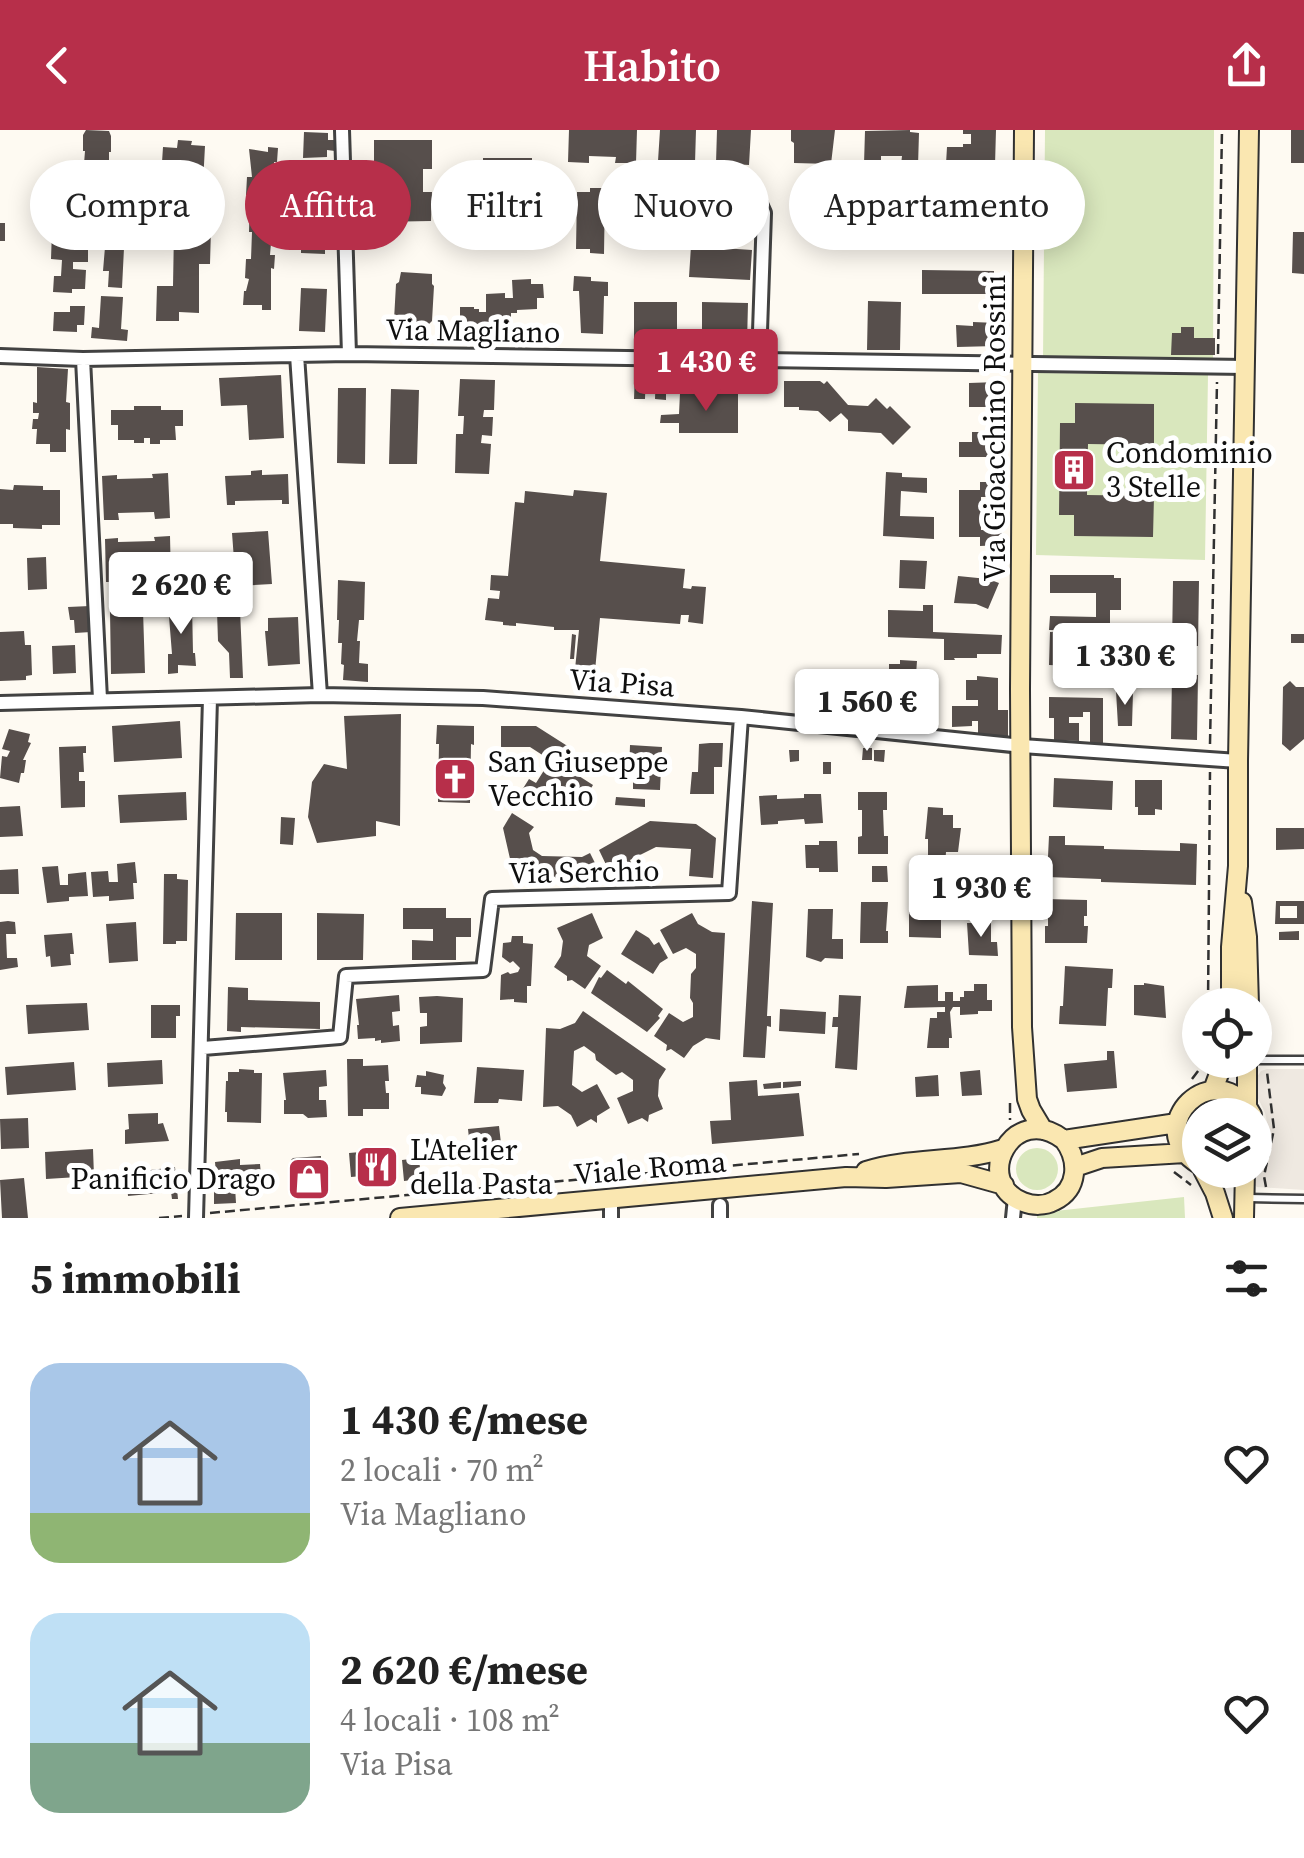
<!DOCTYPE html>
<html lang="it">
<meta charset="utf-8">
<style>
body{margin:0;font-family:"Source Serif 4",serif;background:#f6f6f6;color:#222;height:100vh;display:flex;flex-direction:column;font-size:38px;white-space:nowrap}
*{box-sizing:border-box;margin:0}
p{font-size:32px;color:#767676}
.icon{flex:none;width:55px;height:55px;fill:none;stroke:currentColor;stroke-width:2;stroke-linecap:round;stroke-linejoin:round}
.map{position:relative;height:1088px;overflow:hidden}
.panel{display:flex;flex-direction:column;background:#fff;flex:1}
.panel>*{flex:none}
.banner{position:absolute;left:30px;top:30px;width:1245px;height:90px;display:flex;gap:20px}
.controls{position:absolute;left:1182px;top:858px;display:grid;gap:20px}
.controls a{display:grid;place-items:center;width:90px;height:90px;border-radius:50%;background:#fff;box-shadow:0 5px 25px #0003;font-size:50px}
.price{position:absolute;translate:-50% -85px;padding:0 22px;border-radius:10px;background:#fff;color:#222;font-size:32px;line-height:65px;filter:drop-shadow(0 2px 5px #0008)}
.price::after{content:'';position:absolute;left:50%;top:60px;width:30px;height:22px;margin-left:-15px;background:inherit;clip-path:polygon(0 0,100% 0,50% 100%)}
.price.current{background:#b72f4a;color:#fff}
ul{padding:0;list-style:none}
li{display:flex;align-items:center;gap:30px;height:250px;padding:0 30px}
li span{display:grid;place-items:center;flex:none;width:280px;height:200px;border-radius:30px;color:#555}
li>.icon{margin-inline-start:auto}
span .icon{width:120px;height:120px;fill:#fffc;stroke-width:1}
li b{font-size:42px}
h2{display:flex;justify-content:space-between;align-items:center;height:120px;padding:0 30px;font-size:42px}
.chip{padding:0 35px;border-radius:45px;background:#fff;box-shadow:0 5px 25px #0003;font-size:35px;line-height:90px}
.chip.current{background:#b72f4a;color:#fff}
header{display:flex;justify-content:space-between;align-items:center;height:130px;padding:0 30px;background:#b72f4a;color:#fff;font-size:45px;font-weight:600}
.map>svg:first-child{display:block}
</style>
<header><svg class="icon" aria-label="back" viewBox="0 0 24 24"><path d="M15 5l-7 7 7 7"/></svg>Habito<svg class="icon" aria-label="share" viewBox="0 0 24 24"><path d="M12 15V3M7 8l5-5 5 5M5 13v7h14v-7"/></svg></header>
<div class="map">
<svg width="1304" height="1088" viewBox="0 0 1304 1088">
<rect width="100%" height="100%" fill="#fefaf2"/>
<!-- green -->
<path fill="#d9e7bd" d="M1045,0h169l-1,235 -170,-5z
M1038,243l170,2 -3,185 -169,-5z
M1016 1039a21 21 0 1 1 42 0a21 21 0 1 1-42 0Z
M1184,1067l1,21h-148v-5z"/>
<!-- plaza -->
<path fill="#efe9e1" d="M1267,939h37v121l-47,-3 -5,-4 3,-22 9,-16 4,-18 -3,-14 -9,-19 1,-17 4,-6z"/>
<!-- building -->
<path fill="#574f4c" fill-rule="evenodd" d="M86,0l23,1 2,5v16h-2v30l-3,8 24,1v22h-17l-1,-3 -38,-2v3l-17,-1 1,-23 25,1 -1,-24h2l1,-13h-2v-16z
M569,0h68l-1,33h-21l1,-6 -27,-1v7l-21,-1z
M660,0h36l-1,33 -37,-2z
M717,0h34l-2,35 -33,-2z
M791,0h44l-4,34 -37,-1v-20l-3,-2z
M910,0v2l9,1 -1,33 -17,-1 1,-9h-21v9l-17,-1 1,-33z
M963,0h33l-1,35 -49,-1 1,-17h16v-3h8v-10h-8z
M1291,0h13v33h-13z
M304,2l24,1v7h7v11l-8,-1v7l-24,1z
M178,10l14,1 -1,4 14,1 -2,37 -17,-1 -1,15 -25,-4 3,-46 14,1z
M374,10h58v29h-9v23h9l-1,29 -55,1v-30h8v-23h-10z
M268,17l10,1 -1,14h-3v38h-4v15h3v13l3,1 -1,14h-4l-1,12h5l-1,14 -3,-1v42h-9v-5h-19l1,-14h2l3,-12 -4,-1 1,-19h5l1,-27h-3l1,-37h-4l1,-18h5l-3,-28 19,3z
M483,28h49v26h-6v23l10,-1v36h-57v-36h11v-22l-7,1z
M311,35l18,1 -1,26 -10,-1 -1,4h-10l-1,-11 -17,-1 1,-17 20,1z
M590,58h15l-1,66 -14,-1v-4h-14l1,-57h13z
M648,60l31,2 -3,57 -31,-2z
M878,60l46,1 -1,57 -45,-1z
M704,62l51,3 -2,28 -51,-3z
M949,62l43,1v56h-44z
M306,86l24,3 -2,20h5l-1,6h-7v9l-24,-1v-10h3z
M0,93h5v18h-5z
M189,93h12v6h10l-1,35h-11v49l-20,-1v9h-23l1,-35h16l1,-55h14z
M52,101h11l-1,12 26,1v18h-15v7l13,1 -1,19h-13v4l-19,-1 1,-16h7l1,-16 -11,-1z
M1293,102h11v42l-12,-1z
M691,116l61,4 -2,30 -61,-3z
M105,117l19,1 -2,40 -14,-1 1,-16h-6z
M922,140l72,1v23h-72z
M401,142l31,2v10l2,2 -2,35 -4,4 1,9 -32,-1v-11l-3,-2 2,-36 3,-2z
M574,146l17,1v4l17,1v14h-4l-1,38 -22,-1 -2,-42h-6z
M531,149v5h12l1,14h-7v11l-20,1v3h-6v11h-20v3h-6l3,12h-22v-12h-6v-20h14v2h5v3h7v-18l19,-1v5h8l-1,-18z
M301,158l26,1 -2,43 -26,-1z
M101,166l22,1 -2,32 7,1 -1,11 -36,-3 1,-11 7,1z
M868,171l33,1 -1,48h-33z
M634,172h43v40l-43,-1z
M702,172l46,1 -1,40 -45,-1z
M70,176h15l-1,19h-7v7l-24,-1 1,-19h16z
M973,192l24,1 -1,23 -39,1 -1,-22 17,1z
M1181,197h13v11h21v17h-44l1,-22h9z
M37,237l31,2 -2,33 4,1v27l-4,-1v23h-16v-8h-14l1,-15h-5l1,-10h5l1,-6h-6v-11l4,1z
M646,239l-1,30h-11l1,-29z
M656,239h10v31l-11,-1z
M281,245l3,63 -35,2 -2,-35 -26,1 -2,-28z
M460,249l35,1 -1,30h-10l-1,7h10l-1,19 -10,-1 -1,8 10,1 -2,30 -34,-1 1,-39h7l1,-18h-6z
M784,251h36l4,3 3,-3 21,24 20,1 8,-8 11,11 3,-3 21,21 -18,18 -12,-12 -33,-2v-11l-7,-7 -11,9 -12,-11 -19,-1v-3h-15z
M998,252v25h-29v-24z
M338,258h28l-1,76 -28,-1z
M391,259l28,1 -2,74h-28z
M680,263l58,1v39h-59v-10h-19l1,-8 18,-1z
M1075,273l79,1v41l-66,-1 -1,51 67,1 -1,41 -79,-1v-21h-15l1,-92h15z
M134,276h27v4h22v16h-8l1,14h-16v4h-10v-6h-6v5h-10v-3h-16v-15h-7v-15h23z
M972,302h29v25h-42v-15h13z
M262,340v5l26,-1 1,30h-7v-4l-47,1v4h-8l-2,-29 26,-1v-4z
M886,342l16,1v4l25,1v15l-26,-2 -1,25 34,1v22l-51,-3z
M168,343l2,45 -15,1 -1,-7 -36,1 1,7h-15l-2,-44 15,-1v4l36,-1 -1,-4z
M980,352h22v15h-21v33h21v15l-22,1v-9h-21v-47h21z
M14,355l29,1v4h17v35h-18v4l-29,-1v-4h-13v-35l13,1z
M574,360l33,3 -7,68 85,8 -2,19 8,1 1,-3 14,1 -3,37 -15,-2 1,-7h-8l-1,9 -80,-6 -5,53 -20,-2 4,-39h-25v-3l-38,-4v3l-13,-1v-3l-18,-2 3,-22 11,1 1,-8 -10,-1 1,-15 17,1 7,-74 9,1 1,-12 48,5z
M268,401l4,53 -36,2 -4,-53z
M170,406l1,45 -14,1v-6l-38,1v5h-13l-1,-43 13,-1v4l37,-1 -1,-4z
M46,427l1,32 -19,1 -1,-32z
M900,430l27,1 -2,28 -26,-1z
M1050,445h64v3h7v32h-11v21h7l-1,37 -67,-3 1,-33 21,1v-3h-22l1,-14 46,1v-24h-46z
M958,446l30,3 11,4 -11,26 -12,-5 -22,-1z
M338,450l27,2 -1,38h-5l-2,21h3l-1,22 9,1v18l-25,-2 1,-15 -3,-1 1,-21h-4l1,-23h-2z
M1173,451h26l-1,65h-26z
M168,474h24l1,49h2l1,13 -18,-1v8l-10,1v-20h4z
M923,475h10v27l69,3 -1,19h-24v4h-23l1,2h-11v-21l-56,-2v-27l35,1z
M90,476l1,26 -16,1 -1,-13h-4l-2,-13z
M143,480l2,63 -34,1 -1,-63z
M240,480l3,68h-13l-1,-25 -11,-12 -1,-30z
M298,487l2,47 -32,2 -3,-35h3v-13z
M24,501l1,14h6l1,30 -6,1v4l-26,1v-49z
M572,504l4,1 -2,24h-4z
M1291,504h13v9h-13z
M75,515l1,28 -23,1 -1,-28z
M900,530l17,1 -1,14h11v14h-38v-25h11z
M1172,544l26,1 -1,65 -26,-1z
M977,546l21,2v32h10v29h-30v-18h-6v5l-20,1v-21h26v-6h-12v-20h11z
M1290,551l6,6h8v52l-14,12 -8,-7 1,-57z
M1116,561l17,1 -1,34h-14z
M1049,567l54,1v48h-13v-34h-7v5h-14v6h10v18l-25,-1v-22h-5z
M401,584l-1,112 -24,-5v15l-59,7 -9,-26 4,-35 12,-18 23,5 -3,-53z
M180,591l2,37 -68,4 -2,-36z
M437,595l37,1v19l-3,-1 -1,59 -32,-1 1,-58h-3z
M501,596h35l33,21 -1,22 25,16 -12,20 -25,-14 -9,15 -25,-16 7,-11 7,4 12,-19 -1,-6 -17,-11h-29z
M9,599l21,5 -2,8 3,1 -8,17h3l-2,13h-3l-2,10 -19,-5 2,-22 5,1 3,-6 -8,-2z
M710,613h13l-1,24h-8v27h-24l2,-22h6l1,-28z
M630,615l32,2 -2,43 -27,-1v-13h-4z
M86,616v7h-3l1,19h-5v9h6v26l-24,1 -2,-61z
M863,618h9v12h-10z
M789,620h10v11l-9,1z
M874,620h11l-1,12 -10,-1z
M823,632h8v12h-8z
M1054,648l59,3 -1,29 -59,-3z
M1135,650h27v30l-7,-1v6h-17v-8h-3z
M186,662l1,28 -67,3 -2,-28z
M858,662h29v18h-4l1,26h4v18h-30v-17l4,-1v-26h-4z
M804,664h17l2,29 -18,1 -1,-5 -26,2v3l-17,1 -2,-29 18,-1v4l27,-1z
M616,667l29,2v8l-30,-2z
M20,676l3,30 -23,1v-30z
M928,677l15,1v7h10v13h8l-3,24h-12l-1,14h-17v-27h-3z
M512,683l22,14 -5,6 4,17 9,6 40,1 8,-4 11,22 -12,6 -51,-1 -27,-17 -8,-35z
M281,687l14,1 -2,27 -13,-1z
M650,691l46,3 20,14 -3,40 -24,-2 2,-27 -35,-2 -26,13 2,5 -21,10 -12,-25z
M1276,698h28v21l-28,1z
M1049,706h16v9l39,1v3l76,2v-8l17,1 -1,41 -95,-3v-3l-54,-2z
M819,711h18l1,31h-19v-4h-13l-1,-23h14z
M135,732l2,21h-4l1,16 -25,2v-5l-16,1 -2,-25 17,-1 1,11h9l-1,-18z
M58,736l2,19h8v-11l18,-2 2,24 -19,1v4l-22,2 -5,-36z
M872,736h15l1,16h-16z
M18,739l1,25h-19v-24z
M164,744h13v5l11,1 -1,61h-11v3h-13z
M939,765v8h2v35l-32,-1v-25h6v-9h7v-7z
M967,765h25v9h5l1,14 -31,1z
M1045,769l42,1v16h-3v10h4l-1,17h-42v-17h3v-10h-3z
M752,771l21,2 -6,113h4v11l-4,-1 -2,32 -22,-1z
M1276,771h28v23h-29zM1280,776h17v12h-17z
M861,772h27l-2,29h2v12h-28z
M403,778h43v10h25v19h-15v23h-44v-20l21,1v-12h-30z
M808,779h25l-1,30h11v20l-18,-1 -4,4 -15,-5z
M236,783h46v47h-47z
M317,783l47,1 -1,46h-46z
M592,783l11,25 -14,7 -2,11 14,10 -16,23 -13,-9 -5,1v-5l-13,-9 7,-11 2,-15 -6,-13z
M692,783l6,11 14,8 13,1 -5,107 -14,-2 -13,8 -9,12 -13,-9 -5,2 1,-6 -13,-9 15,-23 14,9 10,-5v-14l-3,-5 1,-24 5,-6v-14l-10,-6 -13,6 -13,-24z
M8,791l7,1 1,12h-10l1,24h10l1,9 -18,3v-48z
M136,792l2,39 -29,2 -3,-39z
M967,793h24v19h6l1,14 -29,-1z
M636,800l13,8 5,7 5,-3 9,16 -8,5 -7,11 -32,-20z
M1299,801v9h-20v-8z
M72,803l2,21h-4l1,11 -20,2 -1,-11 -4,1 -2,-22z
M512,806h11v7l10,1 -2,42h-4v17l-13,-1v-3l-14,1 1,-25 7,-3 2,2 8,-2 2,-4 -7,-7 -3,2 -8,-6 1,-14 8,-1z
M1065,836l48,3 -1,19h-4l-2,38 -47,-2 1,-18h3z
M607,840l19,14 2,-3 35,28 -5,7 2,2 -13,14 -56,-39 8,-16 2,1z
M1144,853l20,3 2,32 -32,-3v-30h10z
M974,854h13v16h5v11h-14v3l-18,1v-8h-7l-3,5 2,26h-3v10h-22l3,-30h7v-6h8v-5l-41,1 3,-22 31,-1v16h7v-9h8v9h7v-4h4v-6h10z
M228,857l20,1v12l72,2v27l-79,-2v5l-14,-1z
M399,865l1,16 -8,1 1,14 6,-1 1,16 -19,2v-3l-6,1v-3l-17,1 -1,-14h2l-3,-26z
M839,865l22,1 -4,74 -22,-2 3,-41h-6l1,-10h5z
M437,866l26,2 -1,44 -42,2v-17l7,-1v-13h-7l-1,-16z
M87,873l2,27 -61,4 -2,-29z
M151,875h29v11h-4v22h-25z
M780,879l46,3 -1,22 -46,-3z
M583,881l83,58 -7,11 -1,16 5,13 -14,6 -1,7 -6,-4 -14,6 -11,-26 16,-7v-11l-11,-8 -6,3 -20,-15 -1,-6 -11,-8 -10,5 -2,34 10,7 15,-8 13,24 -13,8v7l-6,-4 -14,8 -6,-12 -13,-9 -15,1 3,-79 14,1 15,-6z
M1107,921h7l3,37 -50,4 -3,-28 43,-4z
M347,929h16v7l25,-1 1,16h-4l1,12h3v16h-26v7h-15z
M162,930l1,24 -55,3 -1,-24z
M74,932l2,28 -69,5 -2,-28z
M477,937l47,3 -2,31 -23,-2 -1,4h-24z
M239,939l15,1v3h8l-1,50 -34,-1v-10h-2l1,-31h2v-9h11z
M326,940l1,16 -8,1v13h7l1,17 -19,1 -5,-4h-19v-14h2l-3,-27z
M980,940l2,25 -20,1 -2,-24z
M426,941l18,4 -1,8 3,5 -4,8 -21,-2v-7h-6l2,-12 9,1z
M938,945l1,21 -23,1 -1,-20z
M757,950l1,16 41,-3 5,43 -92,8 -2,-23 21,-1 -2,-38z
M801,951v5l-18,2v-6z
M781,952v6l-17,1 -1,-5z
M158,983v11l5,-1 6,18 -44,3v-14l4,-1 -1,-15z
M28,988l1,30 -28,1 -1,-30z
M499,996l3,26 -31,5 -3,-28z
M93,1019l1,27 -48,3 -1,-27z
M383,1020l2,24 -34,3 -2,-24z
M321,1026v5l4,-1 1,15h-3v5l-27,2 -1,-3h-3l-1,-19 2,-2z
M419,1028l2,21 -17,2 -2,-21z
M240,1029v6l20,-1 2,21 -27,2 1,16 -22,1v-18h3l-2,-24z
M175,1037l3,32h-6l-1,-7 -43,4 -2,-23z
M24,1048l4,40h-26l-2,-38z"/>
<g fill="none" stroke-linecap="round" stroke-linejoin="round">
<!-- lane casing -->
<g stroke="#424242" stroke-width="11">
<path id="lane" d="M1248,930h56
M1249,1068l55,1"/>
</g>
<!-- street casing -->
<g stroke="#424242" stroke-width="18">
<path id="street" d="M342,0l7,224
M297,225l23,340
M0,226l83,3 266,-5 897,13
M83,229l17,340
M759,231l5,-148 -4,-9
M0,573l320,-8 163,3 258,19 281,29 216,15
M203,918l137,-11 6,-61 137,-6 9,-71 237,-6 12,-176
M196,1088l14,-520
M611,1088v-19
M720,1088v-13
M1013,1088l2,-20"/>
</g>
<!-- secondary casing -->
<g stroke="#313131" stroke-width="22">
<path id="secondary" d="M1024,0l-4,559 2,338 5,72 4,11 12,20
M1242,772l5,35 2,68
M1231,875v-58l7,-81v-105l11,-631
M1213,960l11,-30
M1247,976v-46
M1064,1010c15,20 15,49 -10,61 -9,5 -21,5 -31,1 -52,-20 -10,-102 41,-62l113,-17
M1200,1035c-63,-38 17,-114 52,-50
M1075,1037l27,-9 83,-5
M1203,1040l12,23 8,25
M866,1041c45,-14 93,-8 137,-22
M400,1088l446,-41 40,1 75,-5 43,12
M1244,1088l1,-48"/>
</g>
<!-- path -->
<path stroke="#313131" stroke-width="2.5" stroke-dasharray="10 5" stroke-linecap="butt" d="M1218,224l4,-224
M1210,614l7,-362
M1208,875l2,-233
M1192,949l13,-17
M1010,973v17
M1174,1042l17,13
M1266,1057l-2,-11 10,-47 -7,-57
M210,1083l649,-59
M159,1088l23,-2"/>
<!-- lane -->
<use href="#lane" stroke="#fff" stroke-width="6"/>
<!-- street -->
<use href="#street" stroke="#fff" stroke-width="12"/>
<!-- secondary -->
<use href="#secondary" stroke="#fae7b1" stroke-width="18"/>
</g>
<!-- icons -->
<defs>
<g id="building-square" transform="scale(2.25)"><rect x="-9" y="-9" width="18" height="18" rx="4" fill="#b72f4a" stroke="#fff"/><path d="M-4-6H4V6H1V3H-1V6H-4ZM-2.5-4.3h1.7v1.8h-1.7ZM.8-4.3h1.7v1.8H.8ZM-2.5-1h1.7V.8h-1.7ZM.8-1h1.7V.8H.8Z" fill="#fff"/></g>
<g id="church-square" transform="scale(2.25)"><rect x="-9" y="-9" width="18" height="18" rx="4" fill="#b72f4a" stroke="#fff"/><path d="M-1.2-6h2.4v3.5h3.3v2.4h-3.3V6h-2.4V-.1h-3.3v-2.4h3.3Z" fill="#fff"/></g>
<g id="restaurant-square" transform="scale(2.25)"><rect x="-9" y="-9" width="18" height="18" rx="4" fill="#b72f4a" stroke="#fff"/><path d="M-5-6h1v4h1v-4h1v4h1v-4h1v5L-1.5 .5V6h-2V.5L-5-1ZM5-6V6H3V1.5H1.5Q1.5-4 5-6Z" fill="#fff"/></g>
<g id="shop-square" transform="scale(2.25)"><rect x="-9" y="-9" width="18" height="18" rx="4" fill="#b72f4a" stroke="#fff"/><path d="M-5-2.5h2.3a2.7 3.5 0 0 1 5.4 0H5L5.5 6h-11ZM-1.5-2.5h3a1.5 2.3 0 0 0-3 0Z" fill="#fff"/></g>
</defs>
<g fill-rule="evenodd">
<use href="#building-square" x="1074" y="340"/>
<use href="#church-square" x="455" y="649"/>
<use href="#restaurant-square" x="377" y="1037"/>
<use href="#shop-square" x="309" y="1049"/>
</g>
<g text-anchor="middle" stroke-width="10" stroke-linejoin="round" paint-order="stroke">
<!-- street labels -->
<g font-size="30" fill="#0f0f0f" stroke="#fff">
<text transform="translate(473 201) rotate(1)" y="10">Via Magliano</text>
<text transform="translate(995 298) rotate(-90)" y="10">Via Gioacchino Rossini</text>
<text transform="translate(622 553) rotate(4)" y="10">Via Pisa</text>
<text transform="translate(584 742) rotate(-1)" y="10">Via Serchio</text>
<text transform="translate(650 1038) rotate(-5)" y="10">Viale Roma</text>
</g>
<!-- poi labels -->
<g font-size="30" fill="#0f0f0f" stroke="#fff" text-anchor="start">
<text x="1106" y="333">Condominio<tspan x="1106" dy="34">3 Stelle</tspan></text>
<text x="488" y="642">San Giuseppe<tspan x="488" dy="34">Vecchio</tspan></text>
<text x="410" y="1030">L'Atelier<tspan x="410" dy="34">della Pasta</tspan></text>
<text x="276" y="1059" text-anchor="end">Panificio Drago</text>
</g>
</g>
</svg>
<div class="controls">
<a><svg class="icon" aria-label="locate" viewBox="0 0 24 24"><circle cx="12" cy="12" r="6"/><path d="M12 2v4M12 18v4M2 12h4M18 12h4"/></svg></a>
<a><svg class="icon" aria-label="layers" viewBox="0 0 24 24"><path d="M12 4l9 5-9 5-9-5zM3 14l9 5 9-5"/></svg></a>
</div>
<b class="price current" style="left:706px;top:284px">1 430 €</b>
<b class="price" style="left:181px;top:507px">2 620 €</b>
<b class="price" style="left:1125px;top:578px">1 330 €</b>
<b class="price" style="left:867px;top:624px">1 560 €</b>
<b class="price" style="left:981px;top:810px">1 930 €</b>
<div class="banner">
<a class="chip">Compra</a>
<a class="chip current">Affitta</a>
<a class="chip">Filtri</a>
<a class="chip">Nuovo</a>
<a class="chip">Appartamento</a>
</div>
</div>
<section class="panel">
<h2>5 immobili<svg class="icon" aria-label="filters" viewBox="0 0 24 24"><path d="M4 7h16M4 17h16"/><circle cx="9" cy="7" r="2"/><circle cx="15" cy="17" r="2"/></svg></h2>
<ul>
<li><span style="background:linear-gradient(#a9c7e8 75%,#8fb573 0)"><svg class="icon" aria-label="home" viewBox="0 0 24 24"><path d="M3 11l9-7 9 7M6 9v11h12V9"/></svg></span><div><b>1 430 €/mese</b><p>2 locali · 70 m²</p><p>Via Magliano</p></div><svg class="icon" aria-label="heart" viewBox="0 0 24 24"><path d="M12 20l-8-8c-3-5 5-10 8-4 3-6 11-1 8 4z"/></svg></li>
<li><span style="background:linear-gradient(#bfe0f5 65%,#7fa58c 0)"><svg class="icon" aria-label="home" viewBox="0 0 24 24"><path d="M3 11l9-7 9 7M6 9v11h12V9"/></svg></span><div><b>2 620 €/mese</b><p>4 locali · 108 m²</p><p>Via Pisa</p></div><svg class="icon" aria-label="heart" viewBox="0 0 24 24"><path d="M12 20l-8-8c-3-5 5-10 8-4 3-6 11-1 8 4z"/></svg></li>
</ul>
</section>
